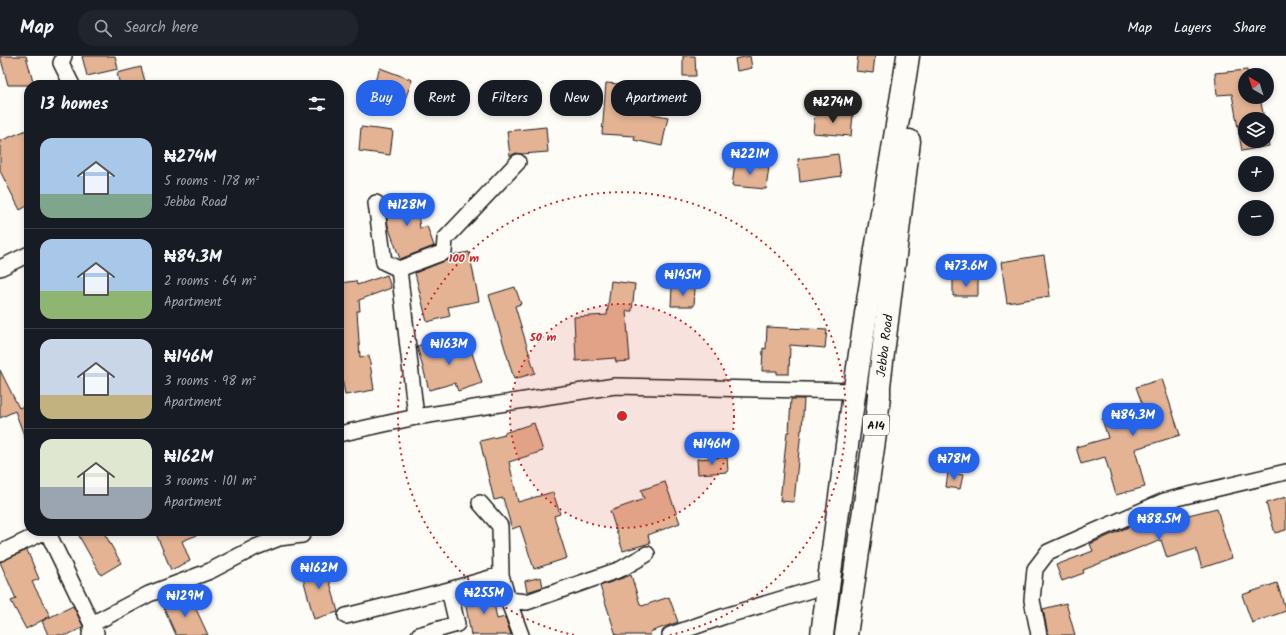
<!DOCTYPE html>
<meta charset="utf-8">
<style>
body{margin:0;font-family:Kalam,sans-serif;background:#20242c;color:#f1f3f6;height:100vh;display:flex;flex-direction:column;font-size:15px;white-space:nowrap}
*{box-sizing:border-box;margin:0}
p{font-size:13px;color:#9ea1a6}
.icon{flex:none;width:22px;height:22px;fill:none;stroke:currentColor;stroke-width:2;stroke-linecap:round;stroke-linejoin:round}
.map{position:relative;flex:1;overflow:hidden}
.drawer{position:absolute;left:24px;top:24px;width:320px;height:456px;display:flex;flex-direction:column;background:#171b24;border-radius:16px;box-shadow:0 2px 6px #0003}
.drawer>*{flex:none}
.guide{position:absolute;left:356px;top:24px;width:380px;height:36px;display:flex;gap:8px}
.needle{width:26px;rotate:321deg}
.controls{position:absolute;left:1238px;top:12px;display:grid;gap:8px}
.controls a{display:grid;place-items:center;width:36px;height:36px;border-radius:50%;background:#171b24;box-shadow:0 2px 6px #0003;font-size:20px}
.price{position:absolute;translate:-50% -34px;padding:0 9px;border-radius:14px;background:#2563eb;color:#fff;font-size:13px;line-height:26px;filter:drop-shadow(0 1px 2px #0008)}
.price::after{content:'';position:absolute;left:50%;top:24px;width:12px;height:9px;margin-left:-6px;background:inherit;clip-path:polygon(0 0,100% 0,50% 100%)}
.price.selected{background:#222;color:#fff}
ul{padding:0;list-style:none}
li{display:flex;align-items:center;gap:12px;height:100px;padding:0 16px}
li+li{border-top:1px solid #363941}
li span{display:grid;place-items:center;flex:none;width:112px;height:80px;border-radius:12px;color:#555}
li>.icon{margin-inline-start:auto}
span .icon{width:48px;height:48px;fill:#fffc;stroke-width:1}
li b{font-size:17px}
h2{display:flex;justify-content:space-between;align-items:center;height:48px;padding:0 16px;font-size:17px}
.tag{padding:0 14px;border-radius:16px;background:#171b24;box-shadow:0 2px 6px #0003;font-size:14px;line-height:36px}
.tag.selected{background:#2563eb;color:#fff}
header{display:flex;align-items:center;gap:24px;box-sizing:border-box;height:56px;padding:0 20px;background:#171b24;border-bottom:1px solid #363941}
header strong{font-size:19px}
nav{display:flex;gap:22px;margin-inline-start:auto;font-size:14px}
.search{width:280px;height:36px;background:#20242c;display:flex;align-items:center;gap:10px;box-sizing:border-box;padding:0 14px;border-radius:16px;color:#9ea1a6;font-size:15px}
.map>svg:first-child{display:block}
</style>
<header>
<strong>Map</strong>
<div class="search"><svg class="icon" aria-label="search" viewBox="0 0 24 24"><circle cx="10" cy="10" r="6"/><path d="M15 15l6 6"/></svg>Search here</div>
<nav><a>Map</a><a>Layers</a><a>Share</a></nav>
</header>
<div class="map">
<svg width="1286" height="579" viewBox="0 0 1286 579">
<rect width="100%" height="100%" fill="#fdfcf7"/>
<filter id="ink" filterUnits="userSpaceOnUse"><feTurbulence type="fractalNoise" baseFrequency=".025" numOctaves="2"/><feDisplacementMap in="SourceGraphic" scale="8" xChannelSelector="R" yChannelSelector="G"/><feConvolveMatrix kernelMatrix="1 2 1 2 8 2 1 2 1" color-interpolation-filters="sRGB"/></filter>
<g filter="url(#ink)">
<!-- building -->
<path fill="#e3b394" stroke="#1c1c1c" d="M0,0h26l8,29h-26z
M82,0h33l3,13 -31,7z
M683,0h12l1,20h-13z
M750,0l2,12 -15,3 -2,-12z
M858,0h17l-2,17 -17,-2z
M141,11l5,18h-26l-3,-12z
M380,12l32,12 -10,28 -33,-12z
M1247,14l1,5h-3v22h15l4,22h-19v22h22v-7l2,12 -27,5 -10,-57 -15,1 -2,-22z
M606,27l28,2 -3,25 37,7 -6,29 -28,-6 1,-4 -33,-2z
M815,55l38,3 -2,22 -38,-3z
M361,71l32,4 -3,24 -31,-4z
M546,71l2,25 -26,2 -6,-1 -6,3 -3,-25z
M29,73v76l-9,5 -20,-39v-30z
M838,98l3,22 -41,6 -2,-23z
M735,107l34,4 -3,22 -34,-3z
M416,141l4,32 7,-3 7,20 -34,13 -12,-33 -3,-25z
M469,196l10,49 -31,6 2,9 -23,6 -12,-49 32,-13 5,-5z
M1044,199l6,41 -43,7 -6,-41z
M387,219l4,13 -32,12 1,11h-3l3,46 9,-1 5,34 -29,5 -6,-35v-77l17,-2 1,4z
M953,223h25v17h-25z
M611,225l24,3 -3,27h-6l4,50 -14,1 -1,-4 -39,3 -2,-44 33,-2z
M515,231l6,17 -6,2 20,67 -21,6 -25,-84z
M672,231l23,1 -1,18h-23z
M767,271l60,3 -2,18 -35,-3 -1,29h-12v-3h-15l1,-23 3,1z
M441,284l2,9 25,-8 14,42 -24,8 -3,-8 -26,7 -12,-44z
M0,314l19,38 10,-4v42h-1l-13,-35 -15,7z
M1162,323l18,56 -45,14 10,38 -29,8 -11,-38 -24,7 -5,-17 32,-9 -6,-19 41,-13 -7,-19z
M791,343h13l-2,31h-1l-7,72 -14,-1 7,-69h2z
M534,367l9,28 -34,11 9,40 35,-10 7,22 -6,2 13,42 -33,11 -14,-43 -8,3 -9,-31 -9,2 -14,-59 25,-6 -1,-2z
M727,401l1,15 -30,2 -1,-15z
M948,416l15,3 -3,14 -14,-2z
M665,426l15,41 -32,12 2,8 -27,8 -13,-40 34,-12 -3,-9z
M1286,441v33l-11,3 -9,-30z
M1172,452l4,10 41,-10 8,30 7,20 -30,10 -6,-19 -29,9 -6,-18 -17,7v-1l-61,24 1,3 -22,8 -6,-16 37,-14 -3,-7 77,-34z
M88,475h15l18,32 -20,12 -22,-39z
M155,475h50v1l-23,9 8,20 -19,9z
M27,494l12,29 -7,3 18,34 -24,13 -15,-28 5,-2 -16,-37z
M324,504l14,52 -24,7 -14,-52z
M631,519l9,29h1l1,2 27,-9 9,25 -28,10 1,3h-35l-16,-49z
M541,521l2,10 -16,5 -2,-11z
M1277,527l9,28 -34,12 -10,-28z
M491,531l6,32 8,-2 6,18h-40l-7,-40z
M190,540l18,39h-32l-12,-27z
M1066,547l9,32h-27l-5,-26z
M73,550l10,20 -1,2 -15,7h-19l-6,-14z"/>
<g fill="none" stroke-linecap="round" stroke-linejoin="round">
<!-- minor casing -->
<g stroke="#1c1c1c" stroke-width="18">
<path id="minor" d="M64,0l-3,7 11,22
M376,147l8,59 15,7 17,148
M0,212l29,-14
M399,213l45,-17 1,-13 73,-77
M339,378l77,-17 199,-31 239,5
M47,475l49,102
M0,497l46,-22
M501,519l7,25 19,2 94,-33 26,-15
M449,534l52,-15 -1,-49 -20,-23
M508,544l13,35
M346,560l103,-26 8,34 -38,11
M90,579l2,-11 57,-30 61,-23 46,-24 23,-9 23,-3
M670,579l55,-19 103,-31
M1039,579l-7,-35 3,-31 13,-17 116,-51 122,-29"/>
</g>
<!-- trunk casing -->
<g stroke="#1c1c1c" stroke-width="25">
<g id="trunk">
<path d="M822,579c15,-118 30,-235 49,-353 11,-75 26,-150 37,-226"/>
<path id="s1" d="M846,579l30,-208 3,-32v-9l30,-245"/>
</g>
</g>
<!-- minor -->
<use href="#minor" stroke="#fdfcf7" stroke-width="15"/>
<!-- trunk -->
<use href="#trunk" stroke="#fdfcf7" stroke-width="22"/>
</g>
</g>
<!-- distance rings -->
<circle cx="622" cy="360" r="112" fill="#d62828" fill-opacity=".12"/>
<g fill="none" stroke="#d62828" stroke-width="2" stroke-dasharray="2 4">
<circle cx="622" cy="360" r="112"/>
<path d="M574 579A224 224 0 1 1 670 579"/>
</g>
<g text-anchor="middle" stroke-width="3" stroke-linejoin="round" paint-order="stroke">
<!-- shield labels -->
<rect fill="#fdfcf7" stroke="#605f5e" stroke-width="1" x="863" y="359" width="26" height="20" rx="3"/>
<g font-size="12" font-weight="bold" fill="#1c1c1c">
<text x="876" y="373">A14</text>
</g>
<!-- street labels -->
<g font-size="13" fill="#1c1c1c" stroke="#fdfcf7">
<text dy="5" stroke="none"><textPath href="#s1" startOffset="292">Jebba Road</textPath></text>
</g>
</g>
<circle cx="622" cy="360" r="6" fill="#d62828" stroke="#fdfcf7" stroke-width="2"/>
<g font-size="12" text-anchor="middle" font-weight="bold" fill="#d62828" stroke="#fdfcf7" stroke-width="3" stroke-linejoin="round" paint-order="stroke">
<text x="464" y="206">100 m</text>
<text x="543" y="285">50 m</text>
</g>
</svg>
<div class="controls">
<a><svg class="needle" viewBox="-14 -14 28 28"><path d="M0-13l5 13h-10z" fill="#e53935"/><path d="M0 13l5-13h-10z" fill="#9ea1a6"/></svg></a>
<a><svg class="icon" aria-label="layers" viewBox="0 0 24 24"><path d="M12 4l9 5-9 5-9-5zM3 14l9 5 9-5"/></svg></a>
<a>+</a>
<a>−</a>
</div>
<b class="price selected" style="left:833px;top:68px">₦274M</b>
<b class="price" style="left:750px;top:120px">₦221M</b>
<b class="price" style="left:407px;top:171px">₦128M</b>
<b class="price" style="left:966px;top:232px">₦73.6M</b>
<b class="price" style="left:683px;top:241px">₦145M</b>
<b class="price" style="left:449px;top:310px">₦163M</b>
<b class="price" style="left:1133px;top:381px">₦84.3M</b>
<b class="price" style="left:712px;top:410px">₦146M</b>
<b class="price" style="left:954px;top:425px">₦78M</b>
<b class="price" style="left:1159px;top:485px">₦88.5M</b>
<b class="price" style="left:319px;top:534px">₦162M</b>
<b class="price" style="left:484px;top:559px">₦255M</b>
<b class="price" style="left:185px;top:562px">₦129M</b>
<div class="guide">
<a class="tag selected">Buy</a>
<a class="tag">Rent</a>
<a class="tag">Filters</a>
<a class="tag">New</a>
<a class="tag">Apartment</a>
</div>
<section class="drawer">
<h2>13 homes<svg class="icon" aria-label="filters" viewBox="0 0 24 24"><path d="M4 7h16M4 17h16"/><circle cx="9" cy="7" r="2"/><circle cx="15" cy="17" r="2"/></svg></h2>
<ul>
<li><span style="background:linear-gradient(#a9c7e8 70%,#7fa58c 0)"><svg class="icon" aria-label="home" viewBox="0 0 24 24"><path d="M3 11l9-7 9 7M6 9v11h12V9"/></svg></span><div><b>₦274M</b><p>5 rooms · 178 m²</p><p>Jebba Road</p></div></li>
<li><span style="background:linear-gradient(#a9c7e8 65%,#8fb573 0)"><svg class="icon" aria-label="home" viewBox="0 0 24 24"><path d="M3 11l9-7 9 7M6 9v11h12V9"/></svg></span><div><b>₦84.3M</b><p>2 rooms · 64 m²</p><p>Apartment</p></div></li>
<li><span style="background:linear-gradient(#c9d6e8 70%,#c2b280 0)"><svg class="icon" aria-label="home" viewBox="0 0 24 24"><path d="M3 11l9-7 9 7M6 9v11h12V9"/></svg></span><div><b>₦146M</b><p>3 rooms · 98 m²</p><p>Apartment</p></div></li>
<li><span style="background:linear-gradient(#dfe7d0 60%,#9aa5b1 0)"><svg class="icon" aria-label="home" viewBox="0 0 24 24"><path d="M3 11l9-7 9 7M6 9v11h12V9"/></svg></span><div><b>₦162M</b><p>3 rooms · 101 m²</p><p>Apartment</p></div></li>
</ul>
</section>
</div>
